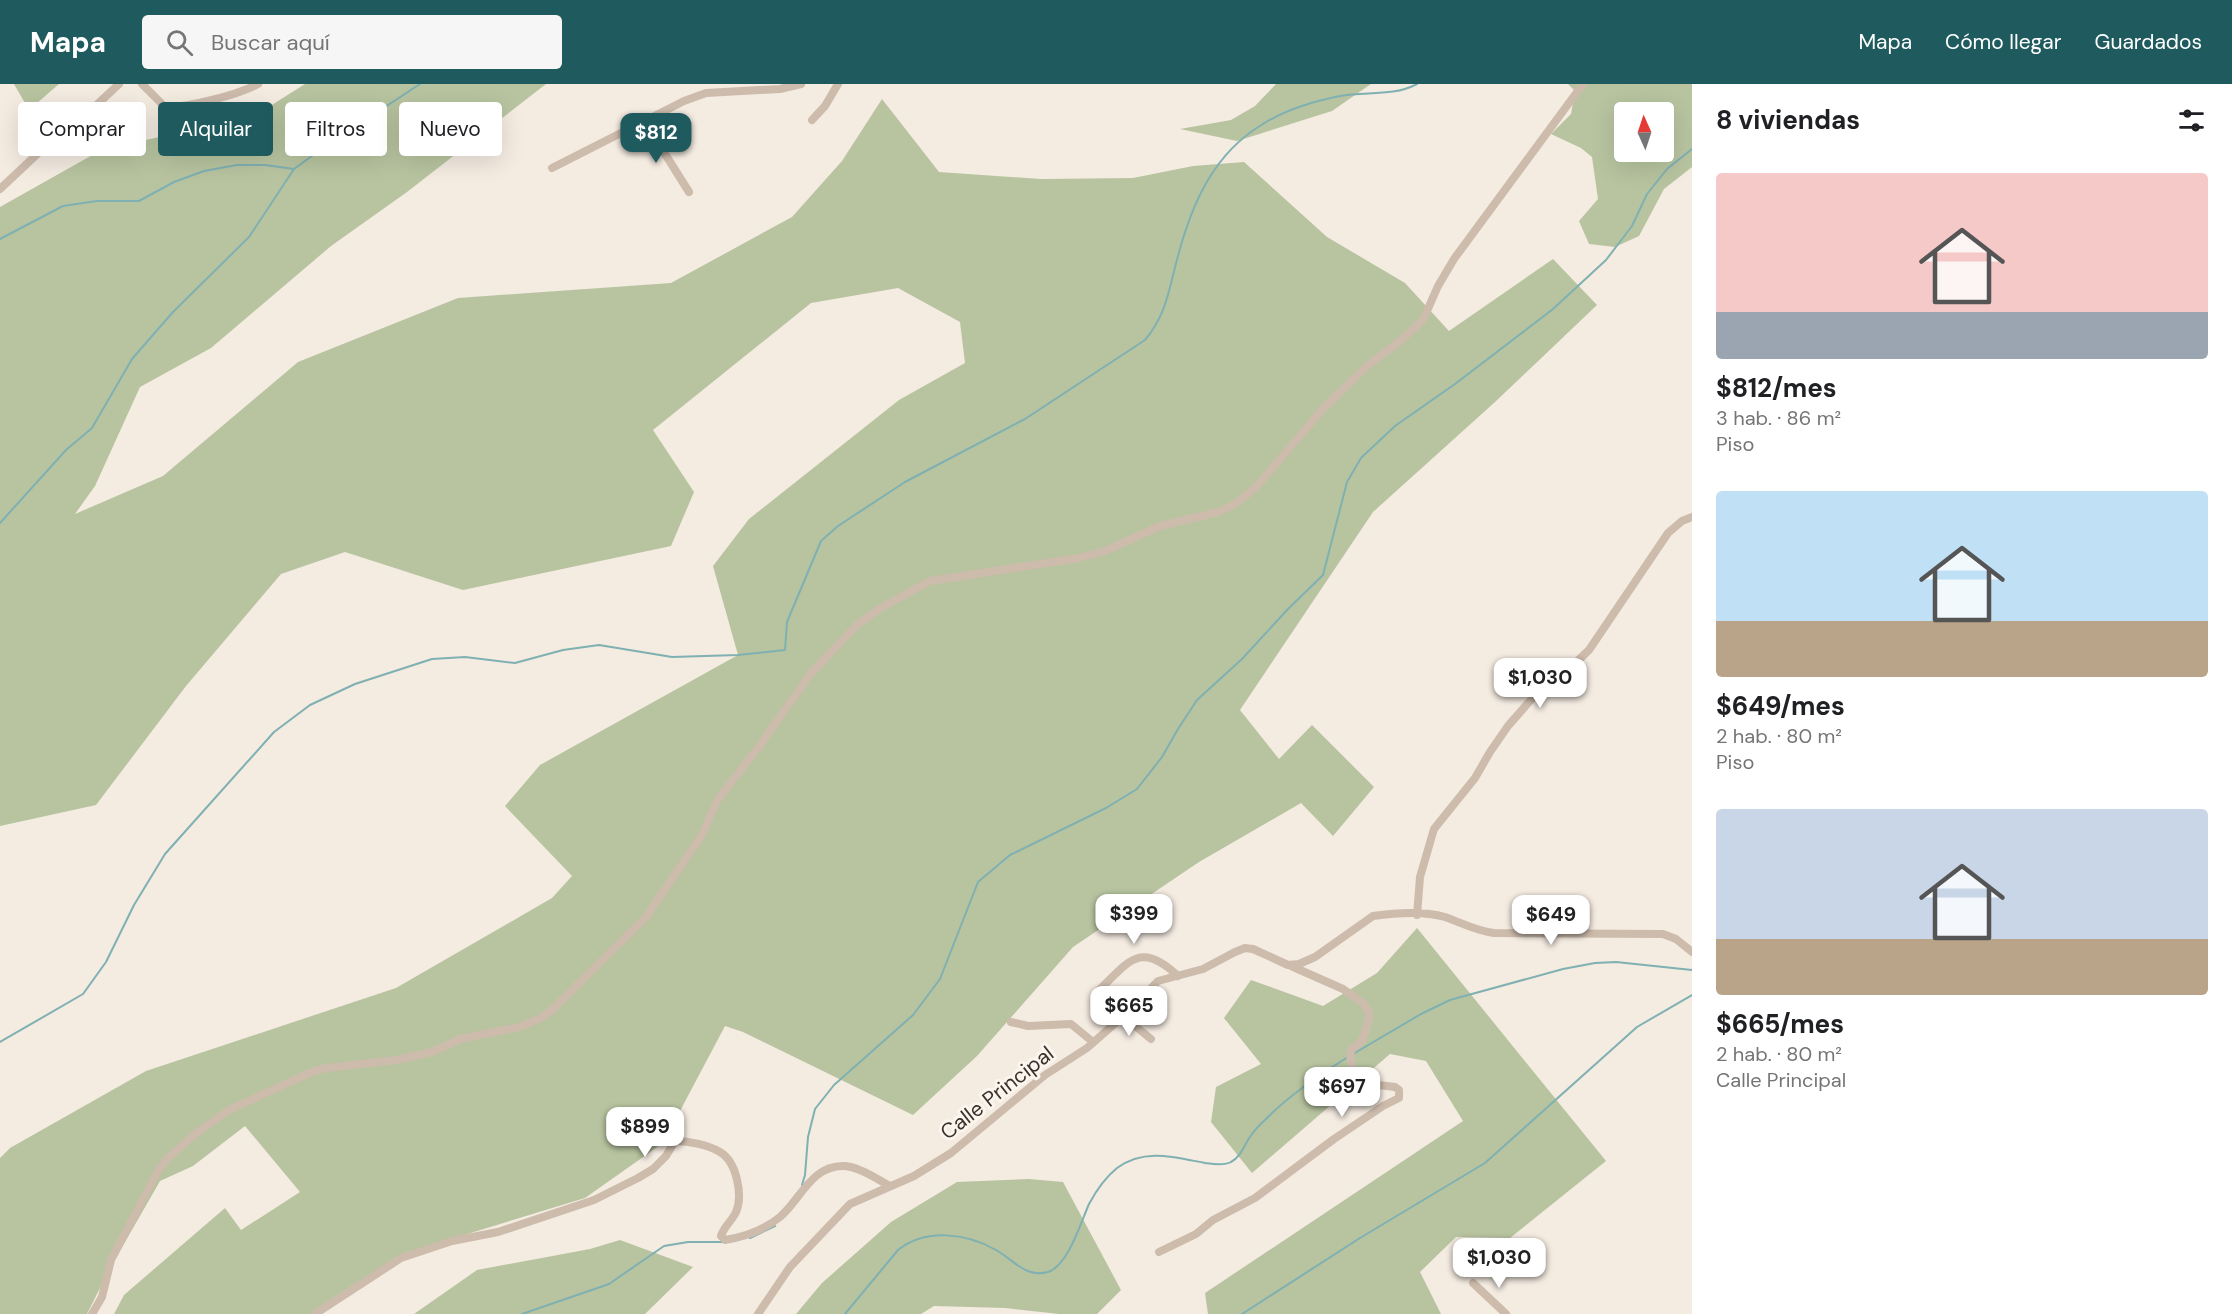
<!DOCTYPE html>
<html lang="es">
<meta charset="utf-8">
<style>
body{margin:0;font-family:"DM Sans",sans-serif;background:#f6f6f6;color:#202124;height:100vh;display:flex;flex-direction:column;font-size:22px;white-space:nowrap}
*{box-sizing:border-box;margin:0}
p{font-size:20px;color:#757577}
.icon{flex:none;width:33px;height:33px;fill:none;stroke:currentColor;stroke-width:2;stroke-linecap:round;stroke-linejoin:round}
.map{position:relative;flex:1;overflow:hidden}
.side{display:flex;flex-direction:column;background:#fff;width:540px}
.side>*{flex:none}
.top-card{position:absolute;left:18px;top:18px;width:570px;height:54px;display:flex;gap:12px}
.needle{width:39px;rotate:357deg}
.fabs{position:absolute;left:1614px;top:18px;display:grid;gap:12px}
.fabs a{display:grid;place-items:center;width:60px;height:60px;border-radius:6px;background:#fff;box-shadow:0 6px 24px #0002;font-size:30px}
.price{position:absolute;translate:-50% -51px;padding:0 14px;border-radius:12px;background:#fff;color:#222;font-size:20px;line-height:39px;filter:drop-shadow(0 2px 3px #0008)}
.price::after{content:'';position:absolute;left:50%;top:36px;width:18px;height:14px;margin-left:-9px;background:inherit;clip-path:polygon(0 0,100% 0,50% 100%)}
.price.current{background:#1f5a5e;color:#fff}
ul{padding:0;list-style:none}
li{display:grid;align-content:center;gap:12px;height:318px;padding:0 24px}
li span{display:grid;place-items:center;height:186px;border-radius:6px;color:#555}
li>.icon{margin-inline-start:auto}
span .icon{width:108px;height:108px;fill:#fffc;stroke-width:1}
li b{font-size:26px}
h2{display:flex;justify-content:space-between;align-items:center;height:72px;padding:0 24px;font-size:26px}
.chip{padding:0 21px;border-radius:6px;background:#fff;box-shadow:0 6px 24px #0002;font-size:21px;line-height:54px}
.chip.current{background:#1f5a5e;color:#fff}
header{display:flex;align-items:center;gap:36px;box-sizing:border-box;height:84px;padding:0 30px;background:#1f5a5e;color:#fff}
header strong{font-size:28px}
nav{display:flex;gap:33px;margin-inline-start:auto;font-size:21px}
.search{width:420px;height:54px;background:#f6f6f6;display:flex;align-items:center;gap:15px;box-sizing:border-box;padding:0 21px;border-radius:6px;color:#757577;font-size:22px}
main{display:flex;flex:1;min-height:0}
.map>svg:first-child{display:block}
</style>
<header>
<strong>Mapa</strong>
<div class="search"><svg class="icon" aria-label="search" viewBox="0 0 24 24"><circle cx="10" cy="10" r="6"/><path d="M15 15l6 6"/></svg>Buscar aquí</div>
<nav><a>Mapa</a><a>Cómo llegar</a><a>Guardados</a></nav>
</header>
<main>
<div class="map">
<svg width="1692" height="1230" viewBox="0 0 1692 1230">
<rect width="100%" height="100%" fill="#f4ebe1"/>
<!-- green -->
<path fill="#b8c4a0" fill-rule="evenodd" d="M14,0h45l-30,26z
M305,0h241l-139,108 -76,54 -120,102 -71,39 -45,99 -20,28 88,-38 135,-114 160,-64 213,-15 121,-66 50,-56 40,-62 57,73 102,7 92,-1 60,-12 51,-4 83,75 78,46 44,48 104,-72 44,46 -102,97 -122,110 -133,198 39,49 33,-34 62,62 -41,49 -32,-33 -102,59 -126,85 -96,109 -64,59 -170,-83 -18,-6 -62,117 -78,55 -180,55 -91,61h-200l10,-19 101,-87 16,22 59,-38 -55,-66 -52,40 -33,15 -51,89 -22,44h-87v-156l10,-10 136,-77 250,-83 156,-90 20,-22 -67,-70 35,-41 198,-110 -25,-89 36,-47 150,-119 66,-37 -5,-41 -62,-34 -87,15 -158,127 41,62 -23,54 -208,44 -118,-38 -64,22 -95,112 -90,119 -96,21v-619l103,-58 150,-32z
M1276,0h95l-39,27 -95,30 -57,-12 51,-9 24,-14z
M1568,0h124v83l-28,22 -25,47 -24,11 -26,-3 -10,-23 19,-22 -6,-42 -11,-9 -30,-14 20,-20 4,-23zM1624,28h40v40h-40z
M1417,844l189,233 -96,77 -54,-1 -36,35 21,42h-233l-3,-21 258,-172 -37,-60 -36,-7 -138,119 -41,-51 5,-35 45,-23 -37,-46 27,-38 72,26 54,-33z
M1029,1095l34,3 58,108 -24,24h-38l-54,-6 -71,-2 -13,8h-125l26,-31 69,-61 66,-40z
M620,1156l73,27 -48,47h-231l63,-44 113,-21z"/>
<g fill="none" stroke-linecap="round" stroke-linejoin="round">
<!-- stream -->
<path stroke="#7fb0b2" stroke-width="2" d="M0,155l63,-33 34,-5h42l35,-19 30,-11 33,-6h28l29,4
M0,439l66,-73 26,-22 40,-69 41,-47 76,-75 45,-68 29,-21 97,-64
M0,958l83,-48 23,-32 28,-57 31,-51 109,-122 36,-27 45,-21 77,-25 33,-2 50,6 48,-13 36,-5 73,12 66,-2 47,-5 2,-28 34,-81 17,-15 67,-44 120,-63 120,-79c22,-26 24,-52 33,-84 14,-53 36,-103 85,-132 22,-14 52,-23 77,-28 26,-5 52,1 77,-12
M1353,970l68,-40 29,-14 113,-31 32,-6 21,-1 76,8
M802,1101l3,-10 3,-38 7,-28 19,-24 79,-70 27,-36 38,-97 32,-27 96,-47 31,-19 25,-32 16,-28 19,-29 45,-41 46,-50 35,-34 24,-93 14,-24 34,-32 60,-42 98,-75 53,-49 26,-34 15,-32 20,-25 25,-20
M750,1154l25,-12
M522,1230l87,-30 55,-38 24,-4h36
M845,1230l53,-64c28,-22 68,-17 98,0 18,10 29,28 52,22 20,-6 33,-50 41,-68 7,-13 17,-27 28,-36 27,-20 57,-11 88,-5 8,1 19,3 26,-1 10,-5 13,-17 19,-25 4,-6 9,-12 15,-17 24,-25 54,-45 83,-63
M1242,1230l118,-76 125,-75 152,-136 55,-32"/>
<!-- minor -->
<path stroke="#cdbbac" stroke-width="8" d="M142,0l24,24c26,-2 69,-12 92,-24
M812,36l13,-14 13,-22
M645,38l44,70
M552,84l132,-67 22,-8 74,-4 21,-5
M0,105l67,-63 21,-13 31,-29
M1417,831l3,-38 14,-48 41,-51 15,-26 18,-26 28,-32 13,-12 20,-13 20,-19 79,-117 14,-12 10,-4
M1097,908c31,-29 42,-53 81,-16
M1123,932l28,23
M1011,938l17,4 43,-2 22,18
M1159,1168l37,-18 17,-14 42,-22 79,-59 49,-33 16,-8v-8l-4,-3 -33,-4c-10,-7 -13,-21 -11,-33l11,-9 7,-22v-7l-6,-9 -20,-14 -52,-23
M1473,1199l33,31
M92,1230l10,-17 9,-37 48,-91 9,-11 27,-24 36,-25 83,-38 12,-3 71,-8 35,-8 28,-13 59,-12 22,-9 12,-9 93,-92 56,-82 16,-36 40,-51 53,-75 47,-49 21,-15 51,-28 149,-23 26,-7 55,-25 58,-14 19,-9 21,-18 63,-74 46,-45 33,-25 23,-21 15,-34 16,-27 129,-175
M315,1230l86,-56 51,-17 46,-9 96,-32 44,-22 15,-9 13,-13 9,-15c15,0 33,4 45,11 17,10 23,44 16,60 -4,9 -12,14 -15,24l4,4c20,-3 39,-10 55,-23 21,-18 31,-51 63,-51 15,0 34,13 47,20
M758,1230l32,-47 60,-63 64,-28 37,-23 94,-78 42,-27 41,-36 30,-31 45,-12 32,-17 10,-4 8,1 35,16 11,-1 16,-7 58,-41c21,-3 51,-5 72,1 17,6 31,14 49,16l169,1 13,5 16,13"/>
</g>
<g text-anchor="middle" stroke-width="6" stroke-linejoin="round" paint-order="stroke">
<!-- street labels -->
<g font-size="21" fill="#3b302b" stroke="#fbf5ee">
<text transform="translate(997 1009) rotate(-38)" y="7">Calle Principal</text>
</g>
</g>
</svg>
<div class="fabs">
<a><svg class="needle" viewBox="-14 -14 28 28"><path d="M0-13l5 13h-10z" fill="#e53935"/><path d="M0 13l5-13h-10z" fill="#757577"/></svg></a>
</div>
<b class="price current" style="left:656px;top:80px">$812</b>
<b class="price" style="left:1540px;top:625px">$1,030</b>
<b class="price" style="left:1134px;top:861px">$399</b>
<b class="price" style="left:1551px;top:862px">$649</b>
<b class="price" style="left:1129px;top:953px">$665</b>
<b class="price" style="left:1342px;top:1034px">$697</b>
<b class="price" style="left:645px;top:1074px">$899</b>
<b class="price" style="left:1499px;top:1205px">$1,030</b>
<div class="top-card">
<a class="chip">Comprar</a>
<a class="chip current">Alquilar</a>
<a class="chip">Filtros</a>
<a class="chip">Nuevo</a>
</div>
</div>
<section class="side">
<h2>8 viviendas<svg class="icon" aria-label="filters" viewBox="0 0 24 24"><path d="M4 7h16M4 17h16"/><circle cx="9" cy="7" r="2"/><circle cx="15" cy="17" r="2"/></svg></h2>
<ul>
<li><span style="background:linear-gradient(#f6c9c9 75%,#9aa5b1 0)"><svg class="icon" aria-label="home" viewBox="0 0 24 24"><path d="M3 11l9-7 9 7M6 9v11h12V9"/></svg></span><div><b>$812/mes</b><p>3 hab. · 86 m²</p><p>Piso</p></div></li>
<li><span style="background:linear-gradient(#bfe0f5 70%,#b9a48a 0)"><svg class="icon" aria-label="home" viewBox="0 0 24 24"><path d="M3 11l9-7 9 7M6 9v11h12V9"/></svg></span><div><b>$649/mes</b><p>2 hab. · 80 m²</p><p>Piso</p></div></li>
<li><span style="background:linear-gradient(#c9d6e8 70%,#b9a48a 0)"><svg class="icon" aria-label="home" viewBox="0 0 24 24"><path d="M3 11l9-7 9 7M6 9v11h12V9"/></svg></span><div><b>$665/mes</b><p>2 hab. · 80 m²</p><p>Calle Principal</p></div></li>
</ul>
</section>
</main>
